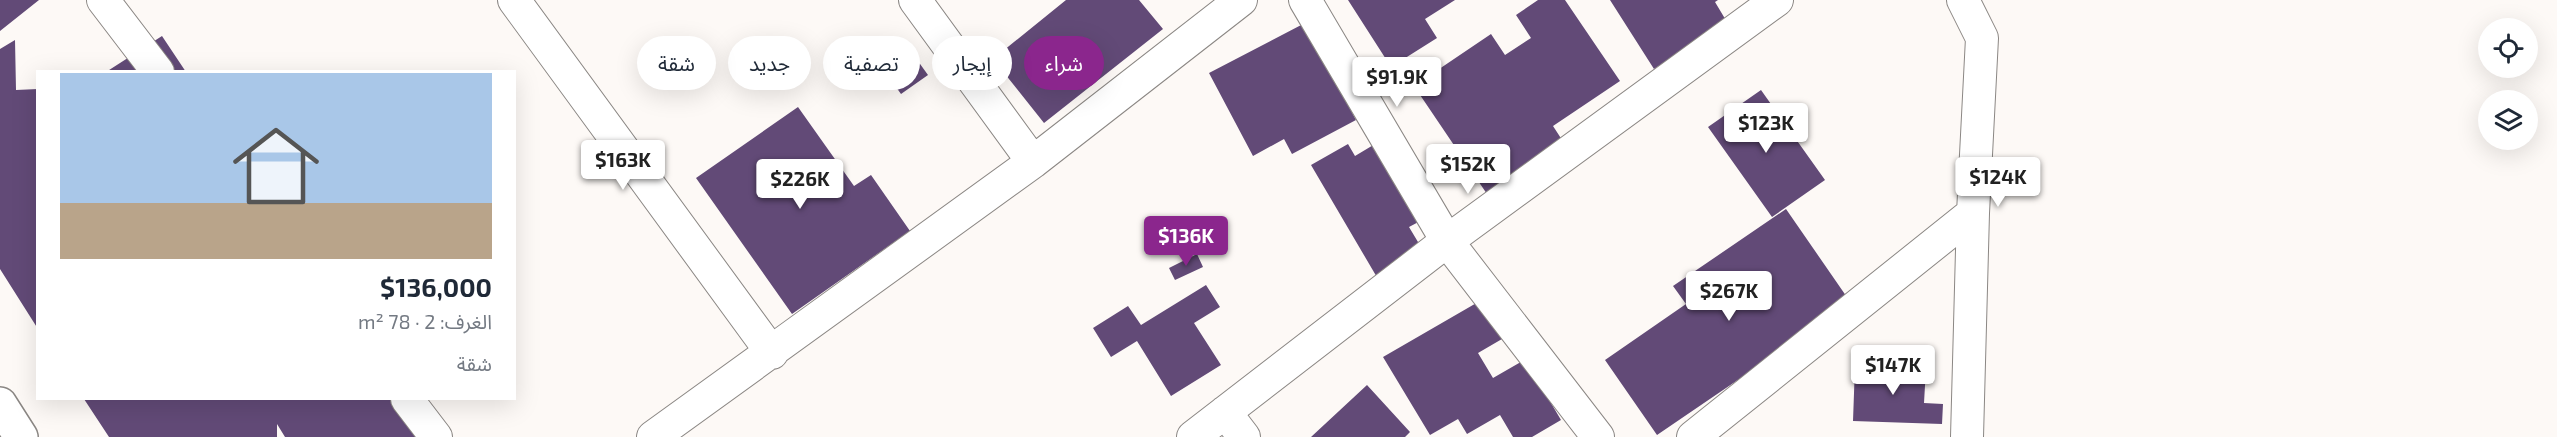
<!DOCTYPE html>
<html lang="ar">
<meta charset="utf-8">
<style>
body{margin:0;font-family:"Exo 2","Noto Sans Arabic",sans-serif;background:#f6f6f7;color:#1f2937;direction:rtl;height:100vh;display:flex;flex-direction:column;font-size:22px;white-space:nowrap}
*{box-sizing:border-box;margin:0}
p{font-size:20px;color:#747a83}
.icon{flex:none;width:33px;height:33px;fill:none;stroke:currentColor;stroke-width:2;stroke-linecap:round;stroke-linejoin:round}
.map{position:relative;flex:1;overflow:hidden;direction:ltr}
.drawer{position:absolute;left:36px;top:70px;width:480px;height:330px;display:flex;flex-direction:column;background:#fff;border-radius:0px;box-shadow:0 6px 24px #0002;direction:rtl}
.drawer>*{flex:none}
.top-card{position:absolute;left:534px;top:36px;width:570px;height:54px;direction:rtl;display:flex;gap:12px}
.fabs{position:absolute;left:2478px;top:18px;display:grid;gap:12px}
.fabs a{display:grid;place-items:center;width:60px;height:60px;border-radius:50%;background:#fff;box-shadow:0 6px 24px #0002;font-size:30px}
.price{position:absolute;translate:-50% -51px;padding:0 14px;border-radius:6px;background:#fff;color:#222;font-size:20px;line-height:39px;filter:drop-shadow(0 2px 3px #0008)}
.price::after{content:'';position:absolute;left:50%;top:36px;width:18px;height:14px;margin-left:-9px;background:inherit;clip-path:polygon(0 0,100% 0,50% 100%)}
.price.on{background:#8b268d;color:#fff}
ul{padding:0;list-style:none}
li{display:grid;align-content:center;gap:12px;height:318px;padding:0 24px}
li+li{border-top:2px solid #e0e1e3}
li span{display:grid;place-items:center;height:186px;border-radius:0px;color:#555}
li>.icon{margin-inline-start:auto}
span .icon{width:108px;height:108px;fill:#fffc;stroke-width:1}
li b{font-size:26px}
.tag{padding:0 21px;border-radius:27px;background:#fff;box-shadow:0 6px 24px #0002;font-size:21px;line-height:54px}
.tag.on{background:#8b268d;color:#fff}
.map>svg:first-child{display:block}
</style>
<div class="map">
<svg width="2557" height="437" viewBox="0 0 2557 437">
<rect width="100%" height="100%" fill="#fdf9f6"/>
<!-- building -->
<path fill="#624a77" d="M0,0h39l-39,31z
M1066,0h73l24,29 -119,94 -51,-64z
M1348,0h107l-30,19 12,19 -46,29z
M1538,0h27l55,81 -67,45 13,20 -77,51 -75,-111 77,-52 14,21 26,-17 -15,-23z
M1610,0h108l-3,2 12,20 -73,47z
M1305,23l51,97 -64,34 -8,-15 -31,17 -44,-83z
M162,36l24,36h-80z
M15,40l1,50 22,-1v240l-38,-60v-220z
M910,50l18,25 -27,19 -18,-25z
M1761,90l64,90 -53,37 -64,-90z
M798,107l56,79 17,-11 39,56 -118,83 -96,-136z
M1380,141l46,77 -17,9 15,25 -46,27 -67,-114 37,-21 7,12z
M1786,209l65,94 -194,132 -52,-75 81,-56 -13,-18z
M1197,254l6,13 -28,13 -6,-12z
M1206,285l14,22 -26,16 27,42 -50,31 -34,-55 -26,16 -18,-29 35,-22 13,19z
M1492,294l22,38 -36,21 15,25 45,-26 23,39 -13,7 13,22 -29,17h-19l-13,-22 -33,19 -9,-15 -28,16 -47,-78z
M1855,365l71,3 -2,35 19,1 -1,20 -89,-3z
M1367,385l43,47 -5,5h-94z
M84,399h322l22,38h-143l-8,-13v13h-168z"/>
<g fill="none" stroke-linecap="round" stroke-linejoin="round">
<!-- street casing -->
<g stroke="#8b8784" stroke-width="34">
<path id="street" d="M103,0l55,72
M514,0l258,353
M915,0l118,162
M1305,0l142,241 151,196
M1963,0l19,38 -9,175 -6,224
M407,399l29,38
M1225,412l19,25
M653,437l380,-275 208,-162
M1193,437l254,-196 330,-241
M1693,437l280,-224"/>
</g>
<!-- secondary casing -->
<g stroke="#8b8784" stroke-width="36">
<path id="secondary" d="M0,404l21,33"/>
</g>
<!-- street -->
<use href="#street" stroke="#fff" stroke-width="32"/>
<!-- secondary -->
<use href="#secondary" stroke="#fff" stroke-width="33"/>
</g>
</svg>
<div class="fabs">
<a><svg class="icon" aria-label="locate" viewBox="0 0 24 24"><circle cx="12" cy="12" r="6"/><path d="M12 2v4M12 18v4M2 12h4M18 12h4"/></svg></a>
<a><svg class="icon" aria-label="layers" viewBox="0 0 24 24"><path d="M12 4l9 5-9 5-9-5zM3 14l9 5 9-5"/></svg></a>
</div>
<b class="price" style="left:1397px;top:108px">$91.9K</b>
<b class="price" style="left:1766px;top:154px">$123K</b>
<b class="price" style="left:623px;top:191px">$163K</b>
<b class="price" style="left:1468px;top:195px">$152K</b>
<b class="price" style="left:1998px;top:208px">$124K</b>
<b class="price" style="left:800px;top:210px">$226K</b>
<b class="price on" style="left:1186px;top:267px">$136K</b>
<b class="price" style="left:1729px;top:322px">$267K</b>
<b class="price" style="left:1893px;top:396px">$147K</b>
<div class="top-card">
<a class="tag on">شراء</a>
<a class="tag">إيجار</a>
<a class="tag">تصفية</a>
<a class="tag">جديد</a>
<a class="tag">شقة</a>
</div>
<section class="drawer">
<ul>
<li><span style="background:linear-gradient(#a9c7e8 70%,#b9a48a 0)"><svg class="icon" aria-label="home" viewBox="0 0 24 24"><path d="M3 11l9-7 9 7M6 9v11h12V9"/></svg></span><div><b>$136,000</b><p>الغرف: 2 · 78 m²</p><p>شقة</p></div></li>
</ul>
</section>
</div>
